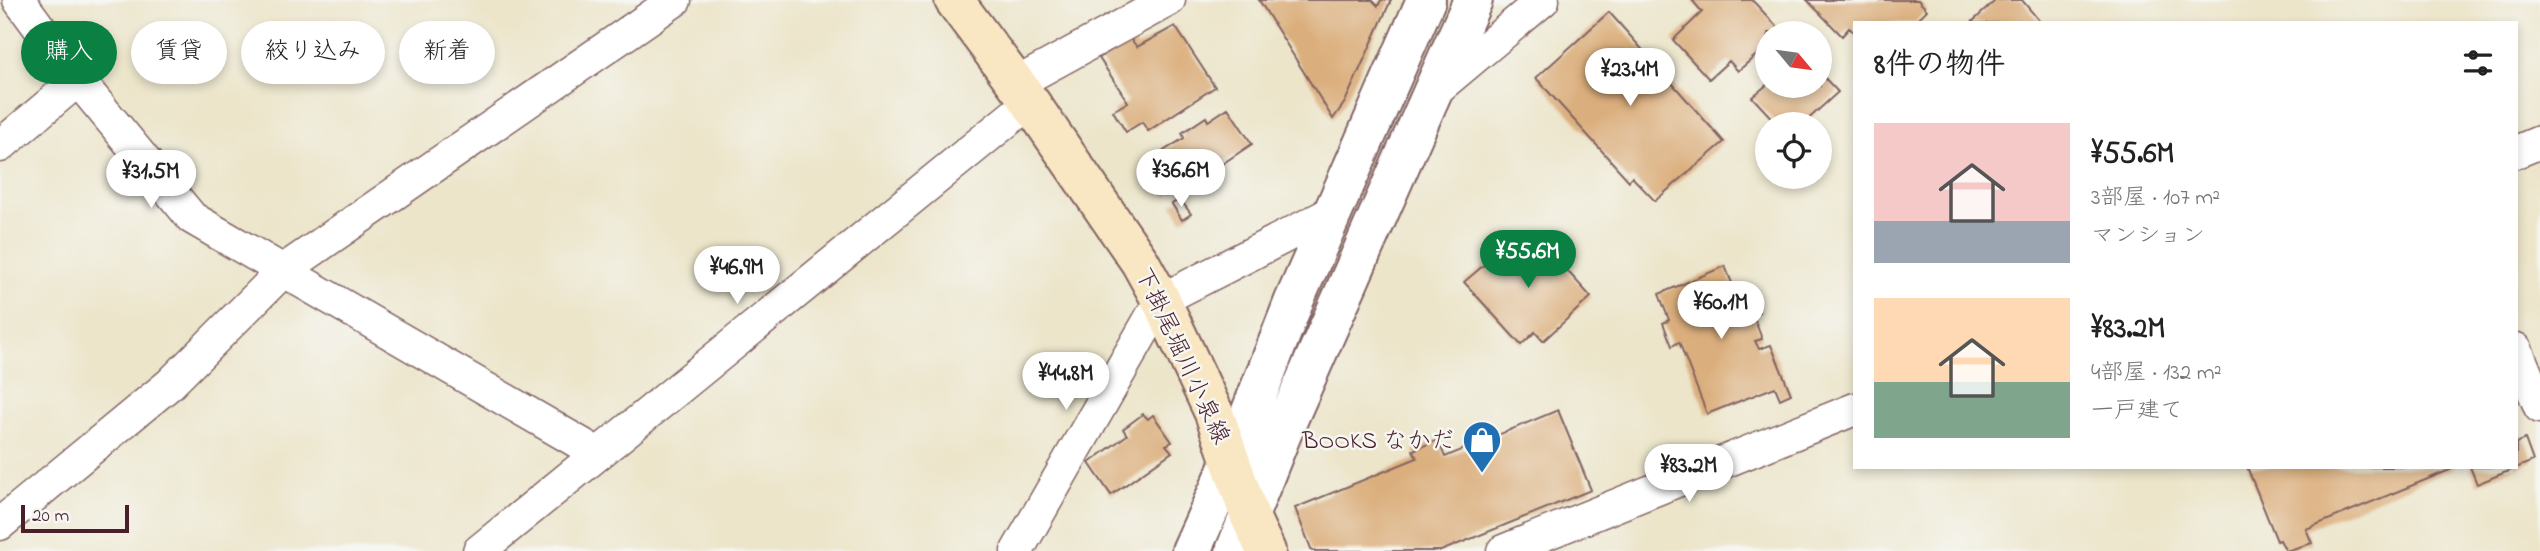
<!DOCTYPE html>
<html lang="ja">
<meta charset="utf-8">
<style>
body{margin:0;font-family:"Indie Flower","Klee One",sans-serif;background:#f2f2f2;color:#222;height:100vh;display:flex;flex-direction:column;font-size:26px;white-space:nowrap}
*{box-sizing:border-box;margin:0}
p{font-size:23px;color:#767676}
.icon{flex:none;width:38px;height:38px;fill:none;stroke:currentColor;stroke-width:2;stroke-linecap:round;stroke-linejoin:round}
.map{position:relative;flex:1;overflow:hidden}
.drawer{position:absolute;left:1853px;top:21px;width:665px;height:448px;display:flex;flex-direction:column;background:#fff;border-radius:0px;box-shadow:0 4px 10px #0003}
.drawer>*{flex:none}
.top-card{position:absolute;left:21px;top:21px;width:665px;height:63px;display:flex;gap:14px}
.needle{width:46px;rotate:119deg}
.controls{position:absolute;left:1755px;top:21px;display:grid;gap:14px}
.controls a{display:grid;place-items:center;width:77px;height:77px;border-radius:50%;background:#fff;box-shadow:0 4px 10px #0003;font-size:35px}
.scale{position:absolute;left:21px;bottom:18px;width:108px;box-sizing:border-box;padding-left:7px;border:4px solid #4a1f2b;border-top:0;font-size:19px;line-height:24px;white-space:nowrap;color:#4a1f2b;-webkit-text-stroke:5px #f6f6f2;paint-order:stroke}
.price{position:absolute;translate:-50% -60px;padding:0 16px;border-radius:24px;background:#fff;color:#222;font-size:23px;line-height:46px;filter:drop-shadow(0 2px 4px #0008)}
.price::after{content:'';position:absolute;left:50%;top:42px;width:21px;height:16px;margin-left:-10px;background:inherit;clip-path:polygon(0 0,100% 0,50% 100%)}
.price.active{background:#0b8043;color:#fff}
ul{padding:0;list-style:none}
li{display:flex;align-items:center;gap:21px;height:175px;padding:0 21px}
li span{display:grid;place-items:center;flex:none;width:196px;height:140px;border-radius:0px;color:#555}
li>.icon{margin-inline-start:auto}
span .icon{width:84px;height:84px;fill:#fffc;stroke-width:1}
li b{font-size:30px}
h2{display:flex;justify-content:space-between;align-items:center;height:84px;padding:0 21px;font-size:30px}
.pill{padding:0 24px;border-radius:32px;background:#fff;box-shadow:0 4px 10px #0003;font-size:24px;line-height:63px}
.pill.active{background:#0b8043;color:#fff}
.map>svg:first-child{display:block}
</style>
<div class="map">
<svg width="2540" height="551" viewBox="0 0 2540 551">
<rect width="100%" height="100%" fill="#f6f6f2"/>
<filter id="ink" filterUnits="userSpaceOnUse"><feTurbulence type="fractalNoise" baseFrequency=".0143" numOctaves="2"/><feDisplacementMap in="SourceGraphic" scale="14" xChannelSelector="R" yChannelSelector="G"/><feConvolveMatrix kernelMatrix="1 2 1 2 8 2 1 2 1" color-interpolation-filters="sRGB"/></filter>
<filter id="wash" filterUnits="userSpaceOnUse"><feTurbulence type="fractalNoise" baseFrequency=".00686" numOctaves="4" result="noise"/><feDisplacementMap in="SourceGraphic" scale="28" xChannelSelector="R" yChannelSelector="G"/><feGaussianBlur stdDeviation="1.57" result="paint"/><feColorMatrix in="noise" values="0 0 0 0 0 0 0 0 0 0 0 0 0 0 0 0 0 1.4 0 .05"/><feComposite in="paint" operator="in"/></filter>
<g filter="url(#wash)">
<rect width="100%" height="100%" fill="#ece5ca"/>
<g id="blocks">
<!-- building -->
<path fill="#dbaf7d" d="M1259,0h113l6,6 3,-6h10l-46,102 -12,17z
M1692,0h60l31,33h-15v12l-30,26 -9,-10 -20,18 -36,-39 29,-28z
M1807,0h111l9,10 -13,13h-59v10l-6,-5 -7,8z
M1996,0h26l19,23h-70z
M1609,12l115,130 -69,59 -23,-24 -3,4 -93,-103z
M1175,26l40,61 -67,44 -6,-9 -16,10 -13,-21 15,-9 -29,-44 31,-20 7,9z
M1820,73l18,19 -35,32h-26l-25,-27 16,-13 52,2z
M1228,108l24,36 -69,46 -3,-4 -14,10 -19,-27 19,-13 -4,-4 22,-14 -2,-5 24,-16 2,4z
M1180,199l11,15 -9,6 -10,-16z
M1535,235l56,62 -48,44 -8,-9 -14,13 -57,-63 41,-35 7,6z
M1725,266l11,27 8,-3 2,4 4,-2 9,20 -6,3 9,24 -7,2 4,8 12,-4 20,49 -11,5 -5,-12 -68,27 -28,-72 -7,4 -9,-23 6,-3 -10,-26z
M1558,410l33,80 -150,61h-129l-17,-43 122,-50 -4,-8 25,-10 7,17z
M1143,414l5,5 5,-4 19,27 -6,3 6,7 -61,43 -22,-32 38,-28 -4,-6z
M2525,439l8,22 -56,23 -7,-17h46v-24z
M2247,467h210l-151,62 6,14 -26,8 -6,-11 -3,1z"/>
</g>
</g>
<g filter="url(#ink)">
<use href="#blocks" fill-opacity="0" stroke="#836463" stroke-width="2"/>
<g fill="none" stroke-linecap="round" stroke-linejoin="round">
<!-- minor casing -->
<g stroke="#836463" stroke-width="35">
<path id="minor" d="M19,0l59,80 114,138 405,235
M1017,83l152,-83
M1432,93l111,-93
M0,146l78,-66
M2516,152l24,-10
M2516,349l24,58
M0,524l170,-140 114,-114 391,-270
M479,551l551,-449
M1017,551l144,-251 172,-88
M1503,551l352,-142"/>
</g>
<!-- tertiary casing -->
<g stroke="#836463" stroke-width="42">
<path id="tertiary" d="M1191,551l41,-91 62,-159 132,-301
M1235,551l48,-120 190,-431"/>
</g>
<!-- secondary casing -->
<g stroke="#836463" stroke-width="42">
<path id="secondary" d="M954,0l76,102 110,160 21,38 53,113 36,104 16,34"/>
</g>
<!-- minor -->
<use href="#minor" stroke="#fff" stroke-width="32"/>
<!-- tertiary -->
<use href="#tertiary" stroke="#fff" stroke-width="38"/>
<!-- secondary -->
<use href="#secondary" stroke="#f9e7c3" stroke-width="38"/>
</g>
</g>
<!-- icons -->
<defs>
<g id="shop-pin" transform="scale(2.0125)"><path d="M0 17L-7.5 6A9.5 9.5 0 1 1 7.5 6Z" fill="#1f6fb2" stroke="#f6f6f2"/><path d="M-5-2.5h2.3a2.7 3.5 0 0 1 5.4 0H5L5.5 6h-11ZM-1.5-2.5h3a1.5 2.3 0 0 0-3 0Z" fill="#fff"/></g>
</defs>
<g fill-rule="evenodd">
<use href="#shop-pin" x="1482" y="440"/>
</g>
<g text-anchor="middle" stroke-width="5" stroke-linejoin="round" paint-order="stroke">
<!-- street labels -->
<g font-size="24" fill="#4a1f2b" stroke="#f6f6f2">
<text transform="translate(1183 355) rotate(65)" y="8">下掛尾堀川小泉線</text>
</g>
<!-- poi labels -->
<g font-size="24" fill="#4a1f2b" stroke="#f6f6f2" text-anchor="end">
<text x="1455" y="448">BOOKS なかだ</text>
</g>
</g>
</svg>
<div class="controls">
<a><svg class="needle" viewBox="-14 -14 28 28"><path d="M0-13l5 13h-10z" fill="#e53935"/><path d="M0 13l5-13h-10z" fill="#767676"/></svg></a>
<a><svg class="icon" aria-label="locate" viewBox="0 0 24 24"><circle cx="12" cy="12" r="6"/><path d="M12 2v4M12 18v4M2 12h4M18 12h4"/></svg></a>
</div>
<div class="scale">20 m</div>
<b class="price" style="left:1630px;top:108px">¥23.4M</b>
<b class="price" style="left:1181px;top:209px">¥36.6M</b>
<b class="price" style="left:151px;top:210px">¥31.5M</b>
<b class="price active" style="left:1528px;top:290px">¥55.6M</b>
<b class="price" style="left:737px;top:306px">¥46.9M</b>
<b class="price" style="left:1721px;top:341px">¥60.1M</b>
<b class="price" style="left:1066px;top:412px">¥44.8M</b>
<b class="price" style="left:1689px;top:504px">¥83.2M</b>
<div class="top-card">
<a class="pill active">購入</a>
<a class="pill">賃貸</a>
<a class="pill">絞り込み</a>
<a class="pill">新着</a>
</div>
<section class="drawer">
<h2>8件の物件<svg class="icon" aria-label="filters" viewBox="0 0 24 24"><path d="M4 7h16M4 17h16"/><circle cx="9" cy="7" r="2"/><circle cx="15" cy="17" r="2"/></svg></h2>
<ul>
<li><span style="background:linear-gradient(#f6c9c9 70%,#9aa5b1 0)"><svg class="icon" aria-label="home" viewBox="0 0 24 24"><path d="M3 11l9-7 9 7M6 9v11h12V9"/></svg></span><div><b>¥55.6M</b><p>3部屋 · 107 m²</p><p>マンション</p></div></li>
<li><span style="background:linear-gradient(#ffd9b3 60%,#7fa58c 0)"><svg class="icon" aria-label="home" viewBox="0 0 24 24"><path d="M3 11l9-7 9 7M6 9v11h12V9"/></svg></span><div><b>¥83.2M</b><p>4部屋 · 132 m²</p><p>一戸建て</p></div></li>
</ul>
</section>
</div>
